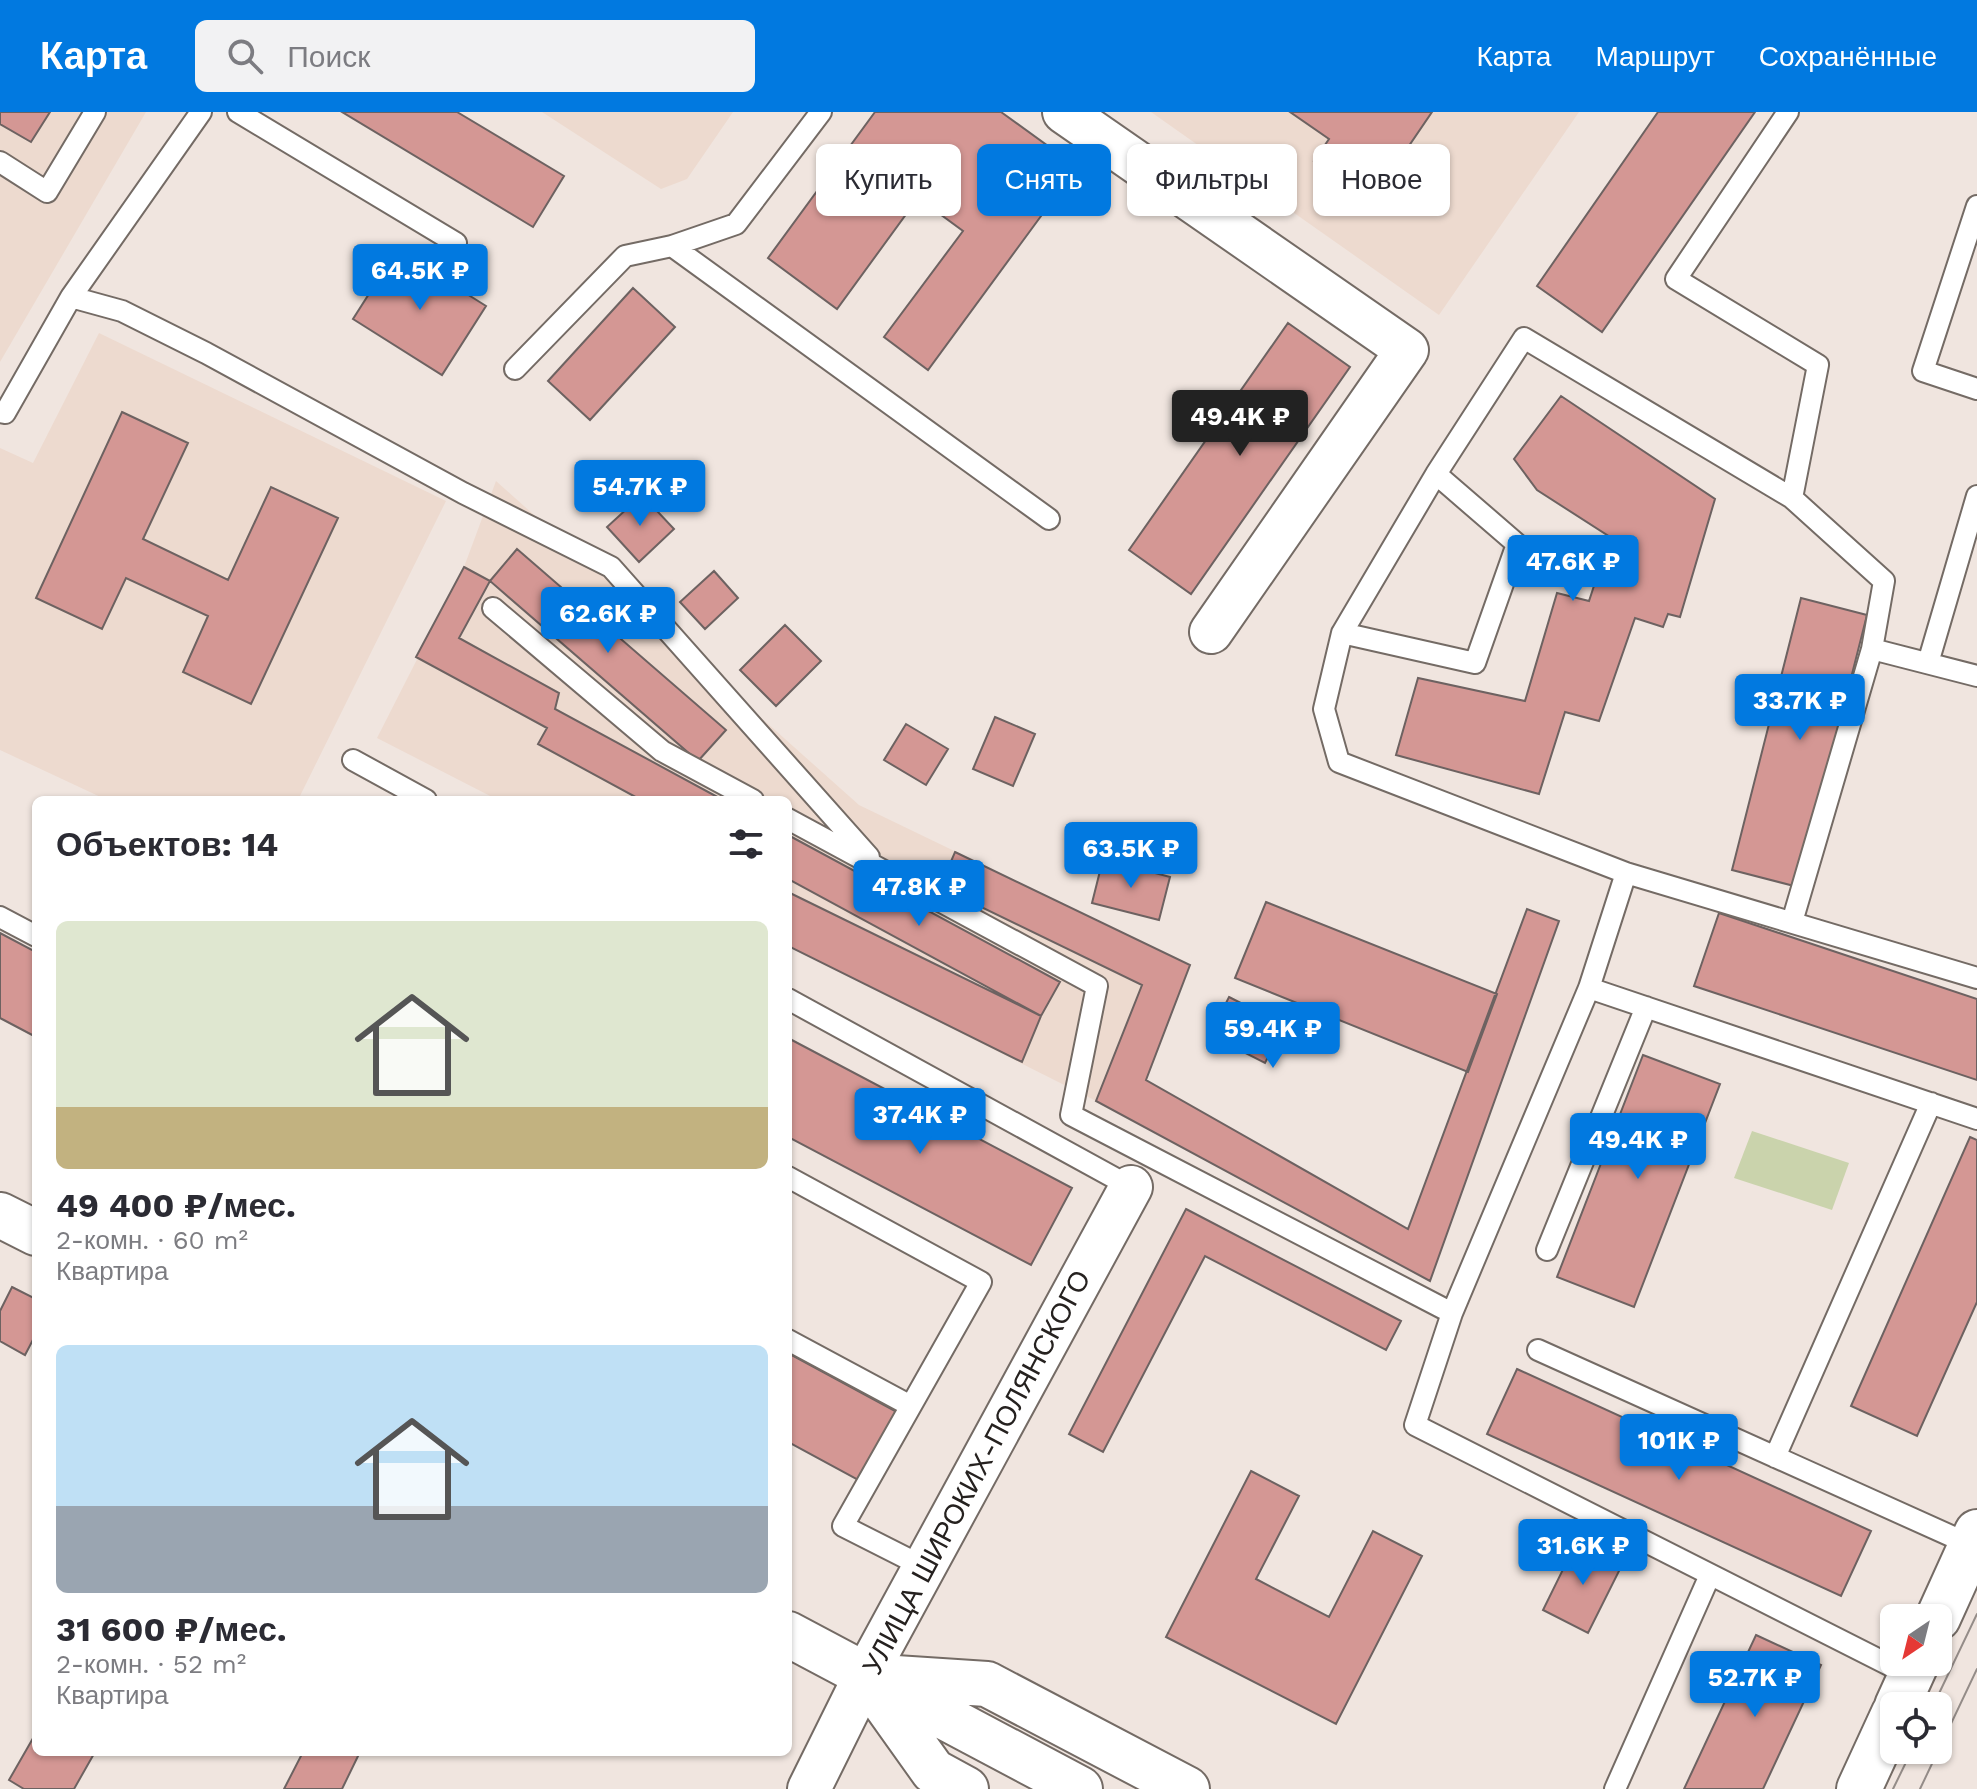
<!DOCTYPE html>
<html lang="ru">
<meta charset="utf-8">
<style>
body{margin:0;font-family:"Work Sans",sans-serif;background:#f2f2f3;color:#2b2b33;height:100vh;display:flex;flex-direction:column;font-size:30px;white-space:nowrap}
*{box-sizing:border-box;margin:0}
p{font-size:26px;color:#7c7c81}
.icon{flex:none;width:44px;height:44px;fill:none;stroke:currentColor;stroke-width:2;stroke-linecap:round;stroke-linejoin:round}
.map{position:relative;flex:1;overflow:hidden}
.details{position:absolute;left:32px;top:684px;width:760px;height:960px;display:flex;flex-direction:column;background:#fff;border-radius:12px;box-shadow:0 2px 6px #0004}
.details>*{flex:none}
.top-card{position:absolute;left:816px;top:32px;width:760px;height:72px;display:flex;gap:16px}
.needle{width:52px;rotate:215deg}
.buttons{position:absolute;left:1880px;top:1492px;display:grid;gap:16px}
.buttons a{display:grid;place-items:center;width:72px;height:72px;border-radius:12px;background:#fff;box-shadow:0 2px 6px #0004;font-size:40px}
.price{position:absolute;translate:-50% -68px;padding:0 18px;border-radius:8px;background:#0179e0;color:#fff;font-size:26px;line-height:52px;filter:drop-shadow(0 2px 4px #0008)}
.price::after{content:'';position:absolute;left:50%;top:48px;width:24px;height:18px;margin-left:-12px;background:inherit;clip-path:polygon(0 0,100% 0,50% 100%)}
.price.on{background:#222;color:#fff}
ul{padding:0;list-style:none}
li{display:grid;align-content:center;gap:16px;height:424px;padding:0 24px}
li span{display:grid;place-items:center;height:248px;border-radius:12px;color:#555}
li>.icon{margin-inline-start:auto}
span .icon{width:144px;height:144px;fill:#fffc;stroke-width:1}
li b{font-size:34px}
h2{display:flex;justify-content:space-between;align-items:center;height:96px;padding:0 24px;font-size:34px}
.chip{padding:0 28px;border-radius:12px;background:#fff;box-shadow:0 2px 6px #0004;font-size:28px;line-height:72px}
.chip.on{background:#0179e0;color:#fff}
header{display:flex;align-items:center;gap:48px;box-sizing:border-box;height:112px;padding:0 40px;background:#0179e0;color:#fff}
header strong{font-size:38px}
nav{display:flex;gap:44px;margin-inline-start:auto;font-size:28px}
.search{width:560px;height:72px;background:#f2f2f3;display:flex;align-items:center;gap:20px;box-sizing:border-box;padding:0 28px;border-radius:12px;color:#7c7c81;font-size:30px}
.map>svg:first-child{display:block}
</style>
<header>
<strong>Карта</strong>
<div class="search"><svg class="icon" aria-label="search" viewBox="0 0 24 24"><circle cx="10" cy="10" r="6"/><path d="M15 15l6 6"/></svg>Поиск</div>
<nav><a>Карта</a><a>Маршрут</a><a>Сохранённые</a></nav>
</header>
<div class="map">
<svg width="1977" height="1677" viewBox="0 0 1977 1677">
<rect width="100%" height="100%" fill="#f0e5df"/>
<!-- built -->
<path fill="#eddacf" d="M0,0h146l-146,250z
M542,0h191l-46,67 -26,10z
M1151,0h428l-140,203z
M99,221l347,168 -148,299h-191l-107,-50v-302l33,15z
M496,369l363,324 331,160 -62,152 -340,-171v-146h-290l-121,-62 87,-171z"/>
<!-- green -->
<path fill="#cad3ac" d="M1752,1019l97,32 -17,47 -98,-32z"/>
<!-- building -->
<path fill="#d49794" stroke="#6d6261" stroke-width="2" d="M0,0h50l-19,30 -31,-18z
M342,0h115l107,64 -31,51z
M875,0h126l76,55 -149,203 -44,-33 79,-106 -45,-33 -81,111 -69,-51z
M1290,0h142l-60,88 -58,-39 15,-22z
M1658,0h97l-153,220 -65,-46z
M397,138l89,56 -44,69 -89,-56z
M633,176l42,39 -85,93 -42,-39z
M1288,211l62,44 -159,227 -62,-44z
M1561,284l154,103 -35,118 -12,-3 -5,13 -28,-9 -36,103 -34,-9 -26,82 -143,-39 22,-77 107,23 32,-108 32,8 21,-64 -73,-47 -23,-31z
M122,300l66,31 -45,96 85,41 43,-93 67,31 -87,186 -68,-32 25,-56 -82,-38 -24,51 -66,-31z
M642,383l32,34 -35,33 -32,-35z
M517,437l209,181 -28,31 -208,-180z
M464,455l26,14 -31,57 100,55 -4,16 168,91h-82l-103,-56 9,-16 -131,-71z
M714,459l24,27 -33,31 -25,-27z
M1801,486l66,17 -69,272 -66,-17z
M785,513l36,36 -45,45 -36,-36z
M995,605l40,17 -22,52 -40,-17z
M906,612l42,25 -22,36 -42,-25z
M788,723l272,147 -19,34 -253,-137z
M955,740l235,113 -44,115 262,149 119,-320 32,12 -129,360 -334,-180 46,-116 -202,-98z
M1103,747l67,18 -11,43 -67,-17z
M788,780l253,124 -19,46 -234,-116z
M1266,790l231,92 -29,78 -233,-94z
M1719,801l258,86v81l-283,-94z
M0,821l36,19v85l-36,-19z
M1229,885l55,28 -19,38 -55,-28z
M788,926l284,150 -41,77 -243,-128z
M1643,943l77,29 -86,223 -77,-30z
M1970,1025l7,3v162l-60,134 -66,-30z
M1186,1097l215,112 -15,29 -181,-94 -102,196 -34,-18z
M12,1175l24,12v35l-11,21 -25,-14v-30z
M788,1241l109,59 -37,69 -72,-39z
M1517,1257l354,162 -30,65 -354,-162z
M1251,1359l48,25 -43,83 73,38 44,-86 49,25 -86,168 -170,-87z
M1577,1429l46,22 -35,70 -45,-23z
M1756,1523l65,30 -58,124h-79z
M36,1621v19h59l-21,37h-50l-15,-9z
M303,1640h57l-18,37h-58z"/>
<g fill="none" stroke-linecap="round" stroke-linejoin="round">
<!-- service casing -->
<g stroke="#746b65" stroke-width="24">
<path id="service" d="M238,0l218,131
M1788,0l-112,167 142,86 -26,133 92,83 -12,68 -80,273
M0,50l47,30 48,-80
M1977,94l-54,165 54,18
M672,134l377,273
M71,185l130,-185
M515,257l110,-113 47,-10 64,-22 85,-112
M0,300l5,1 66,-116 51,14 84,42 257,140 148,74 258,290
M1792,386l-268,-160 -88,136 -94,159 -18,76 15,53 287,111 351,105
M493,496l169,143 91,49
M1342,521l133,30 42,-119 -81,-70
M1872,537l105,27
M1928,551l49,-167
M353,648l73,40
M788,707l309,167 -26,129 381,198 137,-325 37,-115
M0,805l36,19
M1589,876l388,131
M788,887l343,188 3,-5
M788,1065l193,105 -138,244 81,41
M1547,1138l99,-243
M1452,1201l-37,112 496,251
M788,1228l121,65
M1538,1238l433,195
M1775,1345l156,-354
M1615,1677l95,-214"/>
</g>
<!-- minor casing -->
<g stroke="#746b65" stroke-width="46">
<path id="minor" d="M1064,0l343,238 -196,282
M809,1677l56,-113 266,-489"/>
</g>
<!-- secondary casing -->
<g stroke="#746b65" stroke-width="48">
<path id="secondary" d="M0,1103l36,18
M788,1522l292,155
M865,1564l122,8 200,105
M871,1572l62,87 33,18"/>
</g>
<!-- primary casing -->
<g stroke="#746b65" stroke-width="48">
<path id="primary" d="M1938,1506l39,-86
M1897,1594l20,-44
M1859,1677l35,-76"/>
</g>
<!-- service -->
<use href="#service" stroke="#fff" stroke-width="20"/>
<!-- minor -->
<use href="#minor" stroke="#fff" stroke-width="42"/>
<!-- secondary -->
<use href="#secondary" stroke="#fff" stroke-width="44"/>
<!-- primary -->
<use href="#primary" stroke="#fff" stroke-width="44"/>
<!-- tram -->
<path stroke="#948c88" stroke-width="2" d="M1933,1594l44,-92
M1893,1677l19,-39
M1920,1677l57,-120"/>
</g>
<g text-anchor="middle" stroke-width="6" stroke-linejoin="round" paint-order="stroke">
<!-- street labels -->
<g font-size="28" fill="#25211f" stroke="#fff">
<text transform="translate(976 1360) rotate(-62)" y="10">УЛИЦА ШИРОКИХ-ПОЛЯНСКОГО</text>
</g>
</g>
</svg>
<div class="buttons">
<a><svg class="needle" viewBox="-14 -14 28 28"><path d="M0-13l5 13h-10z" fill="#e53935"/><path d="M0 13l5-13h-10z" fill="#7c7c81"/></svg></a>
<a><svg class="icon" aria-label="locate" viewBox="0 0 24 24"><circle cx="12" cy="12" r="6"/><path d="M12 2v4M12 18v4M2 12h4M18 12h4"/></svg></a>
</div>
<b class="price" style="left:420px;top:200px">64.5K ₽</b>
<b class="price on" style="left:1240px;top:346px">49.4K ₽</b>
<b class="price" style="left:640px;top:416px">54.7K ₽</b>
<b class="price" style="left:1573px;top:491px">47.6K ₽</b>
<b class="price" style="left:608px;top:543px">62.6K ₽</b>
<b class="price" style="left:1800px;top:630px">33.7K ₽</b>
<b class="price" style="left:1131px;top:778px">63.5K ₽</b>
<b class="price" style="left:919px;top:816px">47.8K ₽</b>
<b class="price" style="left:1273px;top:958px">59.4K ₽</b>
<b class="price" style="left:920px;top:1044px">37.4K ₽</b>
<b class="price" style="left:1638px;top:1069px">49.4K ₽</b>
<b class="price" style="left:1679px;top:1370px">101K ₽</b>
<b class="price" style="left:1583px;top:1475px">31.6K ₽</b>
<b class="price" style="left:1755px;top:1607px">52.7K ₽</b>
<div class="top-card">
<a class="chip">Купить</a>
<a class="chip on">Снять</a>
<a class="chip">Фильтры</a>
<a class="chip">Новое</a>
</div>
<section class="details">
<h2>Объектов: 14<svg class="icon" aria-label="filters" viewBox="0 0 24 24"><path d="M4 7h16M4 17h16"/><circle cx="9" cy="7" r="2"/><circle cx="15" cy="17" r="2"/></svg></h2>
<ul>
<li><span style="background:linear-gradient(#dfe7d0 75%,#c2b280 0)"><svg class="icon" aria-label="home" viewBox="0 0 24 24"><path d="M3 11l9-7 9 7M6 9v11h12V9"/></svg></span><div><b>49 400 ₽/мес.</b><p>2-комн. · 60 m²</p><p>Квартира</p></div></li>
<li><span style="background:linear-gradient(#bfe0f5 65%,#9aa5b1 0)"><svg class="icon" aria-label="home" viewBox="0 0 24 24"><path d="M3 11l9-7 9 7M6 9v11h12V9"/></svg></span><div><b>31 600 ₽/мес.</b><p>2-комн. · 52 m²</p><p>Квартира</p></div></li>
</ul>
</section>
</div>
